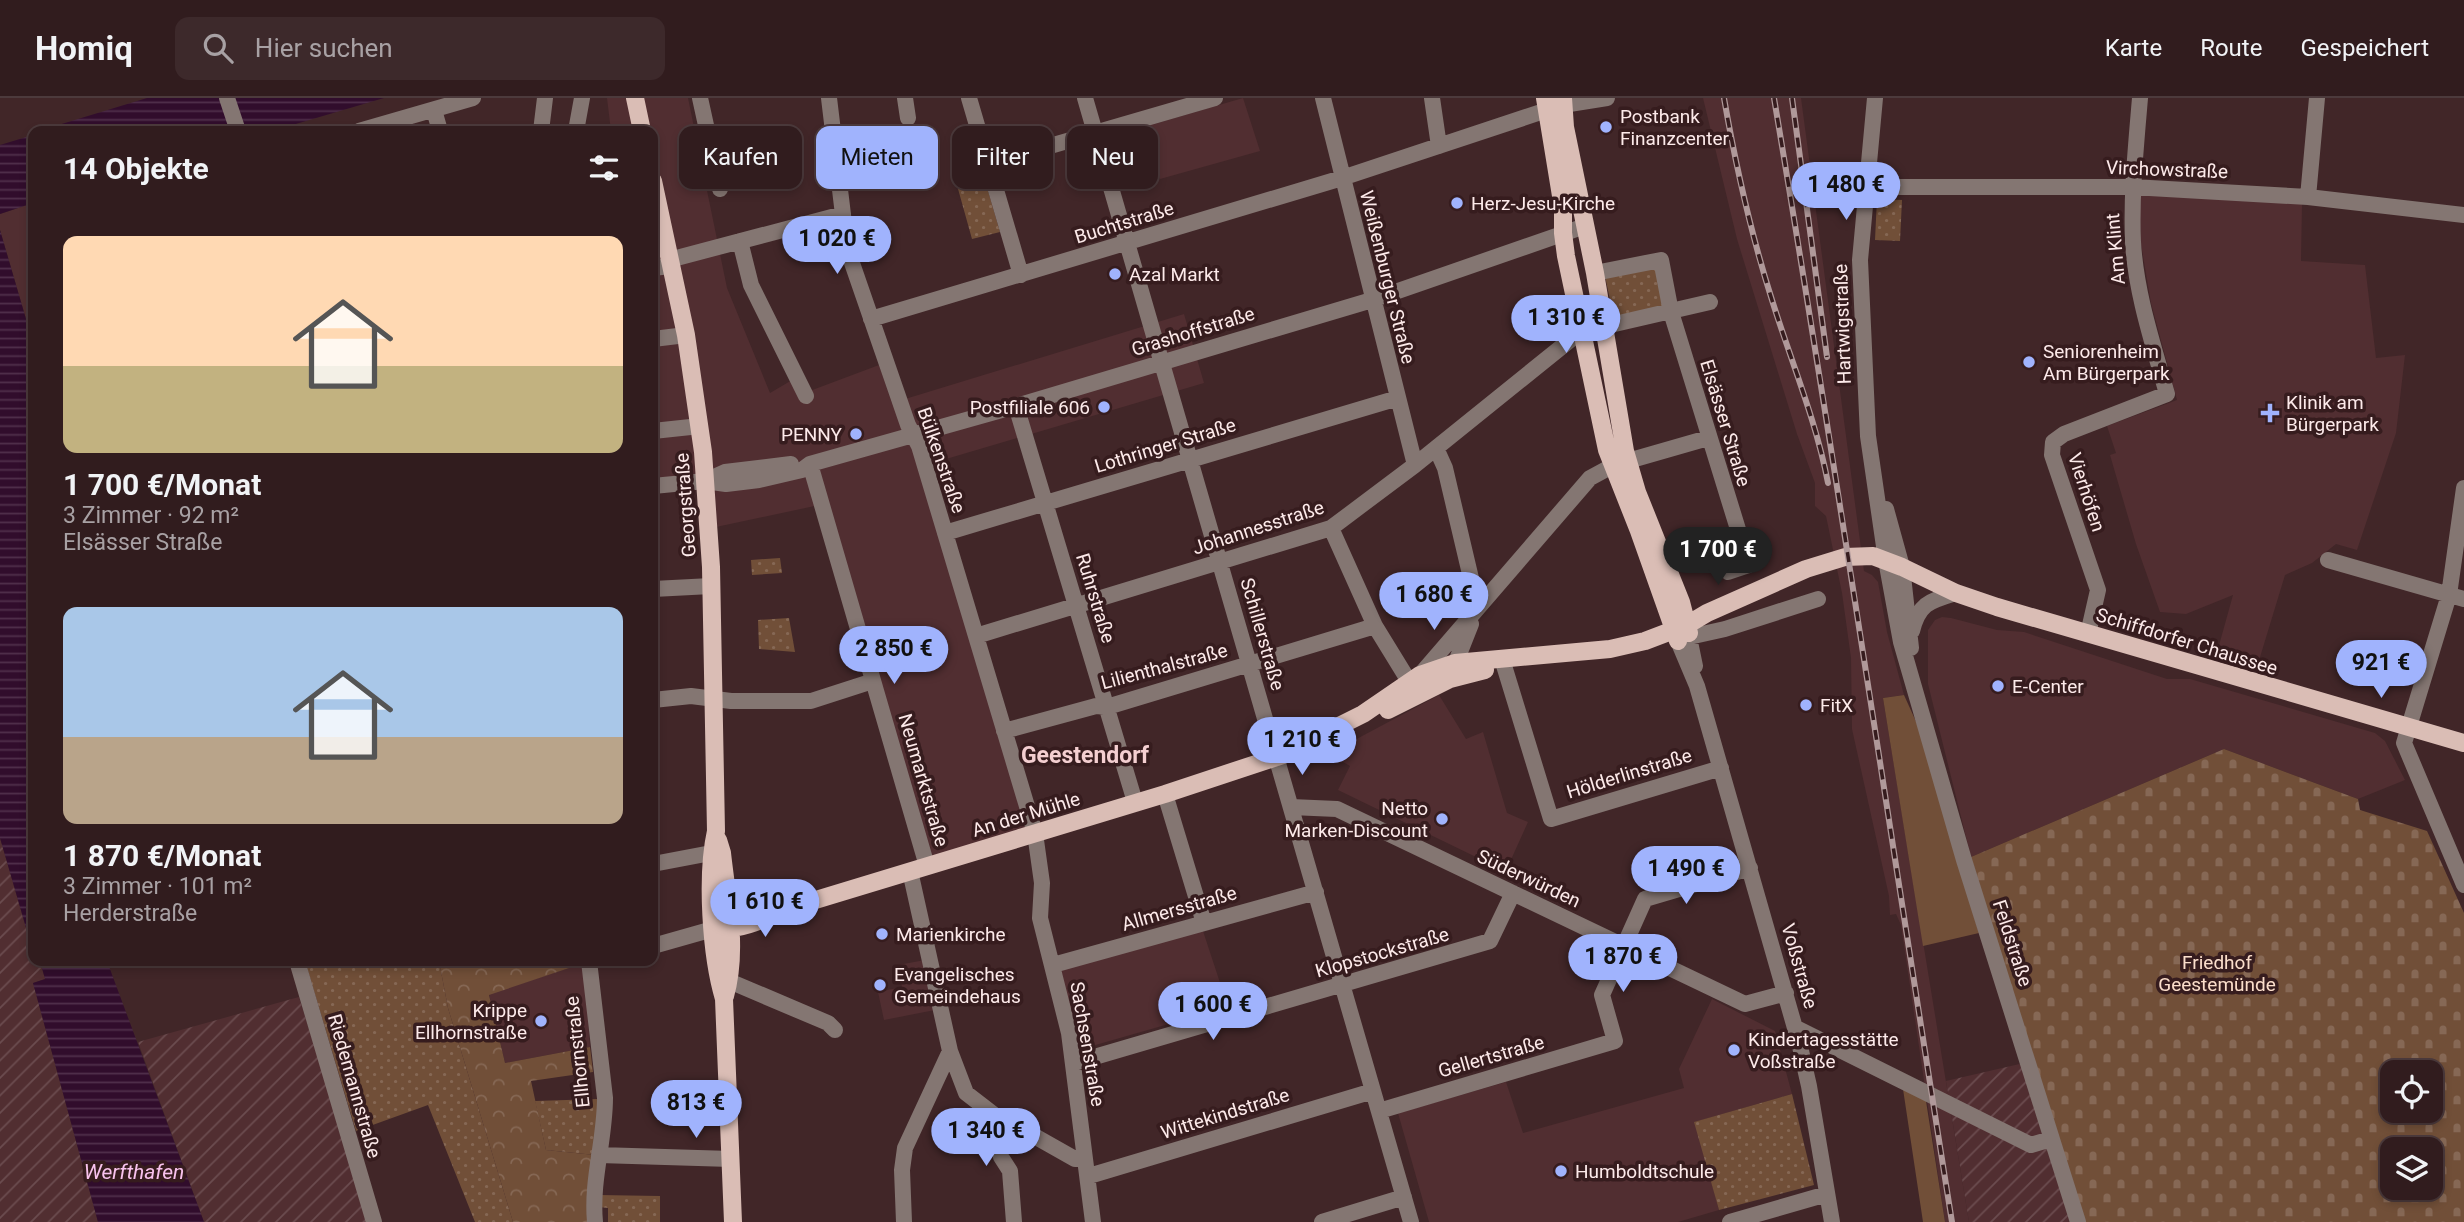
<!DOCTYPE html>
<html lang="de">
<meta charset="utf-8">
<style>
body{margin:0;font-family:Roboto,sans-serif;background:#3d292b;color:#f1f3f6;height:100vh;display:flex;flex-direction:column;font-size:26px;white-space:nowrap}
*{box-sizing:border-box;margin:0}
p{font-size:23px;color:#a8a1a4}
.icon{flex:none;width:38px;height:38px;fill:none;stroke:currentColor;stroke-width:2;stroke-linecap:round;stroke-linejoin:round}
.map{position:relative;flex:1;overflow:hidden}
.drawer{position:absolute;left:28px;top:28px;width:630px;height:840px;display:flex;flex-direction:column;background:#311c1e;border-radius:14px;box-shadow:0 4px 10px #0003,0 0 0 2px #4c3a3c}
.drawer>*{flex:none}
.guide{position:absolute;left:679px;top:28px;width:665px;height:63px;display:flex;gap:14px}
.controls{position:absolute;left:2380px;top:962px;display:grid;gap:14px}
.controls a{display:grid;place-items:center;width:63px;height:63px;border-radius:14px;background:#311c1e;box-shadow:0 4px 10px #0003,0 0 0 2px #4c3a3c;font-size:35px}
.price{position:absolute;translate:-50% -60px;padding:0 16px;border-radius:24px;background:#a0b3fd;color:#111;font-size:23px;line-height:46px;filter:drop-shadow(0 2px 4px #0008)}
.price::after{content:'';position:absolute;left:50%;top:42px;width:21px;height:16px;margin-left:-10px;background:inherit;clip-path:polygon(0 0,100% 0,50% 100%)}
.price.on{background:#222;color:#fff}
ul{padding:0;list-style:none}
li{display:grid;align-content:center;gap:14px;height:371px;padding:0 35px}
li span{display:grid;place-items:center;height:217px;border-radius:14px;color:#555}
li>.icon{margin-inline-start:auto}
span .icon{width:126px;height:126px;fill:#fffc;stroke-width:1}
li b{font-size:30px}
h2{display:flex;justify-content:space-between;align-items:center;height:84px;padding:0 35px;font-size:30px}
.tag{padding:0 24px;border-radius:14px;background:#311c1e;box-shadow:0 4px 10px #0003,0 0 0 2px #4c3a3c;font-size:24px;line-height:63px}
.tag.on{background:#a0b3fd;color:#111}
header{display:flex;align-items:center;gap:42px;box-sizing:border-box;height:98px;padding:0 35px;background:#311c1e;border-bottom:2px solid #4c3a3c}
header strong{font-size:33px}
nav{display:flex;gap:38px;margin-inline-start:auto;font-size:24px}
.search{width:490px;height:63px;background:#3d292b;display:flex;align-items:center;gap:18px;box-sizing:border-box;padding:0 24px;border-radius:14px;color:#a8a1a4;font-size:26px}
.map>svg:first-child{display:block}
</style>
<header>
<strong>Homiq</strong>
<div class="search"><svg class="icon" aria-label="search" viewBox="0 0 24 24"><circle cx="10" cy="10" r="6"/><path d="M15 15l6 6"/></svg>Hier suchen</div>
<nav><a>Karte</a><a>Route</a><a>Gespeichert</a></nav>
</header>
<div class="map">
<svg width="2464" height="1124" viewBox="0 0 2464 1124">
<defs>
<pattern id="industrial-furrows" width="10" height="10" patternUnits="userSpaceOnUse" patternTransform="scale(1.75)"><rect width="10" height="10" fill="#512e31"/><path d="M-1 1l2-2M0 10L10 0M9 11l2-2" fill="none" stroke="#6b4c4f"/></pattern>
<pattern id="grass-dots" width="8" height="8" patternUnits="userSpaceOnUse" patternTransform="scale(1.75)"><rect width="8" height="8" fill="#714f38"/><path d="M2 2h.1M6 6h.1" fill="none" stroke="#866855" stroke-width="1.8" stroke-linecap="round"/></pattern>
<pattern id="forest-crowns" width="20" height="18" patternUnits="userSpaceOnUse" patternTransform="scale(1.75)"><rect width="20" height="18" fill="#714f38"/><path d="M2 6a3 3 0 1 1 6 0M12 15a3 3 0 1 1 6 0" fill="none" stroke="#866855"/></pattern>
<pattern id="cemetery-stones" width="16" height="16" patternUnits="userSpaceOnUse" patternTransform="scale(1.75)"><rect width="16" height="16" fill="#714f38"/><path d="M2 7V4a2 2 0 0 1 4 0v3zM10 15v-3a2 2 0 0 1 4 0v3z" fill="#866855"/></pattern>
<pattern id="water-rules" width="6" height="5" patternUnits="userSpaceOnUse" patternTransform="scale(1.75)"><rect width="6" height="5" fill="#310d2c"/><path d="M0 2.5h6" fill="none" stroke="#50304b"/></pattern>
</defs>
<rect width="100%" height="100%" fill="#412628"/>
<!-- built -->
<path fill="#512e31" d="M607,0h81l39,190 43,105 29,-17 8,16 72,-27 13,38 292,-89 20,69 -285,84 111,366 -101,30 -105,-359 -122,26 -2,-46 -44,6 -3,-28v-331h-42z
M1243,0l17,53 -100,28 -16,-52z
M1703,0h98l63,473 8,4 6,7 9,50 17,63 -21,3 86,524h-24l-44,-297 -5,-11 -6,1 -1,-19 -37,-167 -1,-71 -9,-65 -16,-77 -11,-10v-23l-18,-49 -60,-195z
M2139,96l163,10 -1,57 64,4 11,93 29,-3 -9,78 -39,117 -21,-6 -24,19 -27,12 -28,92 -49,-13 10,-5 15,-54 -47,19 -26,-2 -24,-68 -26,-89 6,-2 -9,-27 70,-26 -26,-97 -10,-59z
M33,105v140l-33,-113v-16z
M1942,519l9,1 46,12 27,2 143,47h23l185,54 10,8 20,39 -47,19 -134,-50 -253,108 -43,-173v-54l7,-10z
M1439,597l27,44 17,-7 24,81 21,9 -19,42 6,3 -4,7 -173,-84 12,-24 -7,-4 -7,-12z
M1203,833l25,76 -150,43 -17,-81z
M925,862l10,50 -51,10 -6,-28 24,-5 -4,-22z
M584,865l6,84 -85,16 -16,-69z
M1712,901l63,32 17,63 -97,28 24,88 -41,12h-249l-31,-109 108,-31 17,51 161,-45 -5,-19z"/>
<!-- industrial -->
<path fill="url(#industrial-furrows)" d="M0,740l29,100 4,-1v24h7l5,18 -12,4 65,239h-98z
M299,899l70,225h-165l-66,-180z
M2024,965l48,159h-103l-23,-141z"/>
<!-- grass -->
<path fill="url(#grass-dots)" d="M982,72l18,62 -28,7 -17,-61z
M1877,101l25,1 -2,41 -25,-1z
M1658,169l7,39 -51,13 -9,-43z
M780,460l2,15 -30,2 -1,-15z
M789,520l6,34 -36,-3 -1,-29z
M305,863h134l9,47 65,214h-38l-47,-117 -72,26z
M1792,996l22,91 -95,25 -25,-88z
M598,1001l-3,56 -49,-5 -11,-49z
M598,1097l62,1v26h-52v-14l-10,-1z"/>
<!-- forest -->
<path fill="url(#forest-crowns)" d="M439,863h144l1,2 -95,32 16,68 85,-16 3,25 -62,9 15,69 49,5 -3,67h-79l-65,-214z"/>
<!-- cemetery -->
<path fill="url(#cemetery-stones)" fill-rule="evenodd" d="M2224,651l134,50 2,11 67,21 37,82v309h-382l-111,-365zM2392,975h39v38h-39zM2392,1052h39v38h-39z"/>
<!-- garden -->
<path fill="#714f38" d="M1904,597l14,31 61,207 -56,13 -40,-248z
M1903,991l23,12 19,121h-22z"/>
<!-- water -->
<path fill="url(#water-rules)" d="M147,0h237l-112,33h-225l8,-2v-3z
M33,37v68l-33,11v-69z
M0,132l33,113v597l-1,-3 -3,1 -29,-100z
M40,863h67l97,261h-106l-65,-239 12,-4z"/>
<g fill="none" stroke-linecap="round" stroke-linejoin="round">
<!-- minor -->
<path stroke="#847672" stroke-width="16" d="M227,0l11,33
M700,0l20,91
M829,0l15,125 8,40 56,162 11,21 116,387 7,50 -2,35 29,115 24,189
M905,0l3,20
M969,0l52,177
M1085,0l326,1124
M1323,0l92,367
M1432,0l7,48
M1875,0l-15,162 8,176 18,124 15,82 63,218 114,362
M1563,7l44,-7
M434,12l6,21
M359,33l114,-33
M541,33l4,-33
M576,33l6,-33
M988,66l227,-66
M1867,89h265l176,10 156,18
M2308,99l9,-99
M740,143l11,44 55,111
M669,162l174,-46
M653,170l17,-2
M1595,175l66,-13 10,52 78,253 -21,7
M871,221l471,-141 205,-68
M653,241l33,-4
M1016,308l119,396
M653,333l47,-5
M1436,350l9,20 33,140
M810,366l117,402
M705,383l20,-9 66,-8
M653,388l52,-5 21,3 33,-4 43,-10 8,-6 206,-58 356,-106 213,-74
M2464,390l-15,107 -45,148 60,142
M1886,411l16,58 9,81
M1331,430l44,98 35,57
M945,435l453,-135
M2328,462l136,39
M653,491l58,-3
M1912,533c7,-28 18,-30 44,-38
M2088,536l10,-44 -46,-135 1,-13 11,-8 103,-40c-14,-50 -31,-100 -34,-152 -2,-48 3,-96 7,-144
M976,538l355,-108 84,-63 165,-133 130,-30
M1678,543l19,45 102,356 10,44 23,136
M1502,561l49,160 170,-51
M1695,568l-6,-29 36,-8 93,-30
M1452,574l19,-48
M1420,577l170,-197 24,-13 94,-27
M653,602l38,-4 40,5h80l62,-20
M1004,633l92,-25 11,1 268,-81
M1165,696l39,129
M1291,709l46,2 408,195 41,-11
M653,766l58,-11
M910,773l40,180 16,42 44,34 19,6 46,26h9
M653,848l60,-17
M297,863l77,261
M589,863l16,137c0,42 -14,82 -10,124
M1053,867l263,-73
M729,883l99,42 7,7
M1796,930l235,117 20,-6
M1074,965l416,-122 23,-48
M1379,1013l236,-70 -13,-46 43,-96 105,-31
M1010,1029l-11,13 2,17 9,14 4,51
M599,1057l132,4
M1089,1078l284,-85
M904,1124l-2,-52 3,-22 45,-97
M1322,1124l82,-25
M1730,1124l97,-28"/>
<!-- major -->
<path stroke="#dabdb5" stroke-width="18" d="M635,0l7,33
M1545,0l18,110v25l3,23 41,194 32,81 39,110
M1563,0l2,29 30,146 30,178 12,41 44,110 8,31
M653,83l33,154 17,117 8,115 5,264c-10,45 -5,124 8,168l9,223
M1388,612l62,-31 35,-9
M1277,659l86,-43 57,-39 35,-12 155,-14 35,-8 42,-16 20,-12 99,-44 39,-12 28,-1 29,11 54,26 41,14 467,136
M718,742l4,13c5,46 16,97 3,143
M713,831c27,2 49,-9 73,-20l379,-115 121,-40"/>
<!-- rail casing -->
<g stroke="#b0999a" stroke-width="6">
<path id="rail" d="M1724,0c12,69 27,136 48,202 19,61 44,120 56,183
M1774,0c63,374 118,749 178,1124
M1792,0l35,259"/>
</g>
<!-- rail -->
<use href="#rail" stroke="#361c1e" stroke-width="3.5" stroke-dasharray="10" stroke-linecap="butt"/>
</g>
<!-- markers -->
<g fill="#a0b3fd" stroke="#361c1e" stroke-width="2.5">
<circle cx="1606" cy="29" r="7"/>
<circle cx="1457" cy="105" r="7"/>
<circle cx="1115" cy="176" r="7"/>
<circle cx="2029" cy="264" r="7"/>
<circle cx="1104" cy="309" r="7"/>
<path d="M2266.5 304.5h7v7h7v7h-7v7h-7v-7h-7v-7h7z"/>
<circle cx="856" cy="336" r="7"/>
<circle cx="1998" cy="588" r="7"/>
<circle cx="1806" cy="607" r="7"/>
<circle cx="1442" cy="721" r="7"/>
<circle cx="882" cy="836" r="7"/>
<circle cx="880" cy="887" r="7"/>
<circle cx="541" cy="923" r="7"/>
<circle cx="1734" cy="952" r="7"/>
<circle cx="1561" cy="1073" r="7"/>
</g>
<g text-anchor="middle" stroke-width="7" stroke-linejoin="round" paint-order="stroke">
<!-- poi labels -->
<g font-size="19" fill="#fdeaea" stroke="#361c1e" text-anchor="start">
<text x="1620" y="25">Postbank<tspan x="1620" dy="22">Finanzcenter</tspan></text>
<text x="1471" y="112">Herz-Jesu-Kirche</text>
<text x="1129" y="183">Azal Markt</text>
<text x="2043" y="260">Seniorenheim<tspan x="2043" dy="22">Am Bürgerpark</tspan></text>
<text x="2286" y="311">Klinik am<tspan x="2286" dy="22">Bürgerpark</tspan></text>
<text x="1090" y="316" text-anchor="end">Postfiliale 606</text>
<text x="842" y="343" text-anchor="end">PENNY</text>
<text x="2012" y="595">E-Center</text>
<text x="1820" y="614">FitX</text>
<text x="1428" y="717" text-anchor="end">Netto<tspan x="1428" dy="22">Marken-Discount</tspan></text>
<text x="896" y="843">Marienkirche</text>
<text x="894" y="883">Evangelisches<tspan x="894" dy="22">Gemeindehaus</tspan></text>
<text x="527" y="919" text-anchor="end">Krippe<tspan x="527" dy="22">Ellhornstraße</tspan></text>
<text x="1748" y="948">Kindertagesstätte<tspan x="1748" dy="22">Voßstraße</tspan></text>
<text x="1575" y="1080">Humboldtschule</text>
</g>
<!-- street labels -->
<g font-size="19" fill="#fdeaea" stroke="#361c1e">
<text transform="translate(2167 71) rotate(2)" y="7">Virchowstraße</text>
<text transform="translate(1124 124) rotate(-17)" y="7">Buchtstraße</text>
<text transform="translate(2115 151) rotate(-95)" y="7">Am Klint</text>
<text transform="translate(1388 179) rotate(76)" y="7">Weißenburger Straße</text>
<text transform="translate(1842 226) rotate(-92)" y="7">Hartwigstraße</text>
<text transform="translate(1193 233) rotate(-17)" y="7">Grashoffstraße</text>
<text transform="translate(1726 325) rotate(73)" y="7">Elsässer Straße</text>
<text transform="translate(1165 347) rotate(-17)" y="7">Lothringer Straße</text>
<text transform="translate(942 362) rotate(71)" y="7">Bülkenstraße</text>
<text transform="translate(2087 394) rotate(72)" y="7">Vierhöfen</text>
<text transform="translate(685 407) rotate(-94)" y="7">Georgstraße</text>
<text transform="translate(1258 429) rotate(-18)" y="7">Johannesstraße</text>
<text transform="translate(1096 500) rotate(73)" y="7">Ruhrstraße</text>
<text transform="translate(1263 536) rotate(74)" y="7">Schillerstraße</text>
<text transform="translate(2187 543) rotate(17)" y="7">Schiffdorfer Chaussee</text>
<text transform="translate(1164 568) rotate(-15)" y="7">Lilienthalstraße</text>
<text transform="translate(1629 675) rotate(-17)" y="7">Hölderlinstraße</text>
<text transform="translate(924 682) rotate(74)" y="7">Neumarktstraße</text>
<text transform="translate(1026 716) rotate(-17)" y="7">An der Mühle</text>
<text transform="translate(1529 780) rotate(25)" y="7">Süderwürden</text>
<text transform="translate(1179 810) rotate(-16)" y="7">Allmersstraße</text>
<text transform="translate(2013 845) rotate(72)" y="7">Feldstraße</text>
<text transform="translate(1382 854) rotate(-16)" y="7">Klopstockstraße</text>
<text transform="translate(1800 868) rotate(74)" y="7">Voßstraße</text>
<text transform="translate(1088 946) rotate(80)" y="7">Sachsenstraße</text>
<text transform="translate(577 954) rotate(-96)" y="7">Ellhornstraße</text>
<text transform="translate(1491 958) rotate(-16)" y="7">Gellertstraße</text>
<text transform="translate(355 988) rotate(74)" y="7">Riedemannstraße</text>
<text transform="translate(1225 1015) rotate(-17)" y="7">Wittekindstraße</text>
</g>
<!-- park labels -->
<g font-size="19" fill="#fbdecb" stroke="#361c1e">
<text x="2217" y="871">Friedhof<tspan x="2217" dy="22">Geestemünde</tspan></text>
</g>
<!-- water labels -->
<g font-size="21" font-style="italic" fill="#f8c2ed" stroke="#361c1e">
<text x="134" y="1081">Werfthafen</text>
</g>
<!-- quarter labels -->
<g font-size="23" font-weight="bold" fill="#f4cfd1" stroke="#361c1e">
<text x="1085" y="665">Geestendorf</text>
</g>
</g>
</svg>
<div class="controls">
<a><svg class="icon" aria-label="locate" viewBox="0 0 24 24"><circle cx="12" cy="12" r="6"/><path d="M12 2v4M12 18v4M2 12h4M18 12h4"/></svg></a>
<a><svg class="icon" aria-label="layers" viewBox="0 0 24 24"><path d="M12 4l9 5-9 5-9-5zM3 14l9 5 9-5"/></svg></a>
</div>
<b class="price" style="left:1846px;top:124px">1 480 €</b>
<b class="price" style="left:837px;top:178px">1 020 €</b>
<b class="price" style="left:1566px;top:257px">1 310 €</b>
<b class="price on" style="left:1718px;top:489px">1 700 €</b>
<b class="price" style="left:1434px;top:534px">1 680 €</b>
<b class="price" style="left:894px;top:588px">2 850 €</b>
<b class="price" style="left:2381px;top:602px">921 €</b>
<b class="price" style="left:1302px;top:679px">1 210 €</b>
<b class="price" style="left:1686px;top:808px">1 490 €</b>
<b class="price" style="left:765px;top:841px">1 610 €</b>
<b class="price" style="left:1623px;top:896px">1 870 €</b>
<b class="price" style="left:1213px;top:944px">1 600 €</b>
<b class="price" style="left:696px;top:1042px">813 €</b>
<b class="price" style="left:986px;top:1070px">1 340 €</b>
<div class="guide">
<a class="tag">Kaufen</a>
<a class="tag on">Mieten</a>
<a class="tag">Filter</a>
<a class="tag">Neu</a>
</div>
<section class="drawer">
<h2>14 Objekte<svg class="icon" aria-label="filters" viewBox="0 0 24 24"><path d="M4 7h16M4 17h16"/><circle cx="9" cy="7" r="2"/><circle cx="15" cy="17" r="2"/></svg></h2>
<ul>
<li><span style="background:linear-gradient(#ffd9b3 60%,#c2b280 0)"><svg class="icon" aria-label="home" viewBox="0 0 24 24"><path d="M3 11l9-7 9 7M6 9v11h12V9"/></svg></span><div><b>1 700 €/Monat</b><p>3 Zimmer · 92 m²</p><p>Elsässer Straße</p></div></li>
<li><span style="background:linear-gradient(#a9c7e8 60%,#b9a48a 0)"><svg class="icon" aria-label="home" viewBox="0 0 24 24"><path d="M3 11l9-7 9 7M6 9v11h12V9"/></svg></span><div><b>1 870 €/Monat</b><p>3 Zimmer · 101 m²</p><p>Herderstraße</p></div></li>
</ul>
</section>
</div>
